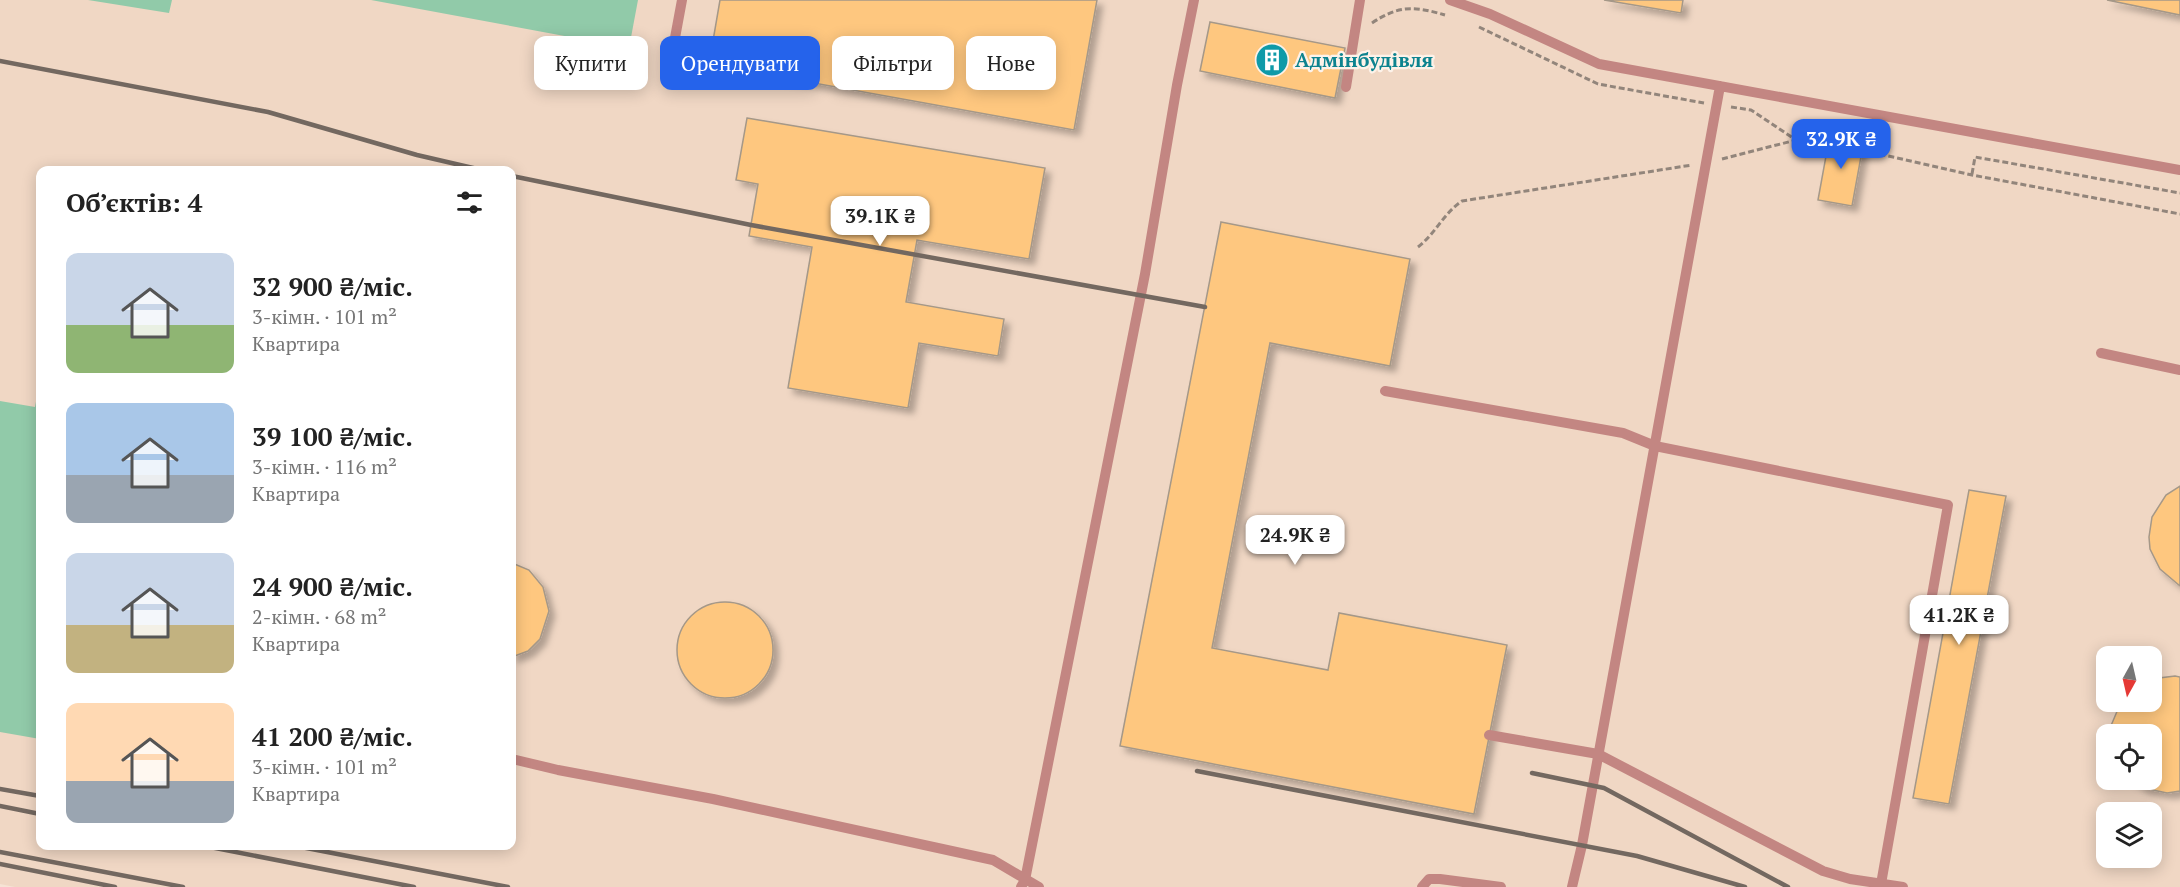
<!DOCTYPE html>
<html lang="uk">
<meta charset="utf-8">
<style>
body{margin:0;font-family:"PT Serif",serif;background:#f2f2f2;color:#222;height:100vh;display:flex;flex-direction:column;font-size:22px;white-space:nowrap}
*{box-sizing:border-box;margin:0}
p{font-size:20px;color:#767676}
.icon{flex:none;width:33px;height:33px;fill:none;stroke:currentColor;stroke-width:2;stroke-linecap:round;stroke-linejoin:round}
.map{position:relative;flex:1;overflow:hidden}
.side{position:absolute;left:36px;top:166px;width:480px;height:684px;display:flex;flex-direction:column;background:#fff;border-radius:12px;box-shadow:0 3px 15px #0003}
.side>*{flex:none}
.guide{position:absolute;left:534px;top:36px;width:570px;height:54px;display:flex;gap:12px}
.needle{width:39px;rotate:188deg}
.fabs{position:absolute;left:2096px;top:646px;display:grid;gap:12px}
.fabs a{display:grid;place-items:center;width:66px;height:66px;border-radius:12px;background:#fff;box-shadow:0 3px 15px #0003;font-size:30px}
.price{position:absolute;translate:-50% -51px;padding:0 14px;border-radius:12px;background:#fff;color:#222;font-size:20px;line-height:39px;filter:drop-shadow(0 2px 3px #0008)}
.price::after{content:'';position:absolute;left:50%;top:36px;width:18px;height:14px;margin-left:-9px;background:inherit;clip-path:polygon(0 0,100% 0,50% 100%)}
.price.current{background:#2563eb;color:#fff}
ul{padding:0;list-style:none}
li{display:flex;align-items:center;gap:18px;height:150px;padding:0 30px}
li span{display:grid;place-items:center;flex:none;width:168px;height:120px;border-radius:12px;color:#555}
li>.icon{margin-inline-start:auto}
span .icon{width:72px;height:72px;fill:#fffc;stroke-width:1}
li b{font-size:26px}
h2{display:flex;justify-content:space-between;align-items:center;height:72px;padding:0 30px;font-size:26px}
.tag{padding:0 21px;border-radius:12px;background:#fff;box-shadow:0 3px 15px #0003;font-size:21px;line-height:54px}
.tag.current{background:#2563eb;color:#fff}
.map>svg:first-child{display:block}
</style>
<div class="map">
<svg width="2180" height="887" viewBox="0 0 2180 887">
<defs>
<filter id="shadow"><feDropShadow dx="5.5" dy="5.5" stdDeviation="3" flood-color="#0004"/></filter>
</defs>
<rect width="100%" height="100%" fill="#f6e3d5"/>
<!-- built -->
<path fill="#f0d7c4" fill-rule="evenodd" d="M0,0h2180v887h-2165l-15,-3zM40,171h472v675h-472zM2106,657h45v45h-45zM2106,735h45v45h-45zM2106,813h45v45h-45z"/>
<!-- green -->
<path fill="#91caa9" d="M88,0h84l-3,13z
M371,0h267l-9,48z
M40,380v359l-40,-7v-331l35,6z"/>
<!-- building -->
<path fill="#fec77f" stroke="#a59888" stroke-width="1.5" filter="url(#shadow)" d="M720,0h377l-23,130 -365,-66z
M1604,0h79l-2,13z
M2107,0h73v15z
M1210,22l135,26 -10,50 -135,-27z
M747,118l298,50 -16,91 -112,-19 -11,62 98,17 -6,37 -79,-13 -11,65 -120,-20 24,-141 -63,-11 9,-52 -22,-4z
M1830,134l34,6 -12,66 -34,-6z
M1221,222l189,37 -20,107 -120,-23 -58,305 116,22 11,-57 168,32 -33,169 -354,-68z
M2180,486v100l-20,-17 -10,-20 -1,-12 3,-20 14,-22z
M1969,490l37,6 -57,308 -36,-6z
M512,563l17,7 14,17 6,24 -9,28 -12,12 -16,6z
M677 650a48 48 0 1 1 96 0a48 48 0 1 1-96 0Z
M2175,676l5,1v114l-13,2 -23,-5 -12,-8h19v-45h-40l-1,-7 11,-26h30v-23z"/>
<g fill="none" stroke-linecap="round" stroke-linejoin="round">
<!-- path -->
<path stroke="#92857b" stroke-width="3" stroke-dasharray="6 3" stroke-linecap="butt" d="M1372,23c27,-18 42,-17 73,-8
M1479,27l119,57 106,19
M1731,107l20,3 45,30 32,4
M1862,150l110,25 208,39
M1722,159l74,-19
M1972,174l3,-17 205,36
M1418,247c17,-13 26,-34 44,-46l230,-36"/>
<!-- service -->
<path stroke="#c38682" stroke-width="10" d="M1450,0l40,14 109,50 581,106
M672,54l10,-54
M1346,87l14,-87
M2101,353l79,17
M1385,391l238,42 32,13 293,59 -67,379
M1489,735l109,19 225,117 27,8 53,8
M512,759l46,11 155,29 280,61 46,27
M1021,887l4,-7 120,-606 32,-189 17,-85
M1422,887l7,-8h11l61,8
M1572,887l10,-42 138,-759"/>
<!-- rail -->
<path stroke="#736860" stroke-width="4.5" d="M0,61l268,51 149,43 69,16
M512,176l239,49 454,82
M1197,771l440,85 108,31
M1532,773l72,15 184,99
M0,789l40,7
M0,806l40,8
M205,846l209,41
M296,846l212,41
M0,852l183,35
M0,864l115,23"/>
</g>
<!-- icons -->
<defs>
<g id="building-disc" transform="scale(1.725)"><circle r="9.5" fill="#0f9aa8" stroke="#fdf2e9"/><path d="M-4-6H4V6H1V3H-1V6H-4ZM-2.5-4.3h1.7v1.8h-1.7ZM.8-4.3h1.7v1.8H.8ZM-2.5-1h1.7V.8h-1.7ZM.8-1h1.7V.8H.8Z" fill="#fff"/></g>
</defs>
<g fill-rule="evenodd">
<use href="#building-disc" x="1272" y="60"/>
</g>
<g text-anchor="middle" stroke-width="4.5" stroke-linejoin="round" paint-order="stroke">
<!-- culture labels -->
<g font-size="20" font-weight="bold" fill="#0d838f" stroke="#fdf2e9" text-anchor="start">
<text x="1295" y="67">Адмінбудівля</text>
</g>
</g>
</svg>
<div class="fabs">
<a><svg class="needle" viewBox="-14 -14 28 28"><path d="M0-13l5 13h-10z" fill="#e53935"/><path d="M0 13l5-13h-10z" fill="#767676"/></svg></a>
<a><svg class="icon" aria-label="locate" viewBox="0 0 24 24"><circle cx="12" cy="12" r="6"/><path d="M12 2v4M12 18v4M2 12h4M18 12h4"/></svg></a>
<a><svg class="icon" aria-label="layers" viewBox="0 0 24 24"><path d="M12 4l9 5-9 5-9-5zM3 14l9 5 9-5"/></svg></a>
</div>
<b class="price current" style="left:1841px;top:170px">32.9K ₴</b>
<b class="price" style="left:880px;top:247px">39.1K ₴</b>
<b class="price" style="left:1295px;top:566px">24.9K ₴</b>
<b class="price" style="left:1959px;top:646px">41.2K ₴</b>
<div class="guide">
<a class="tag">Купити</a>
<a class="tag current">Орендувати</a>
<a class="tag">Фільтри</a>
<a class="tag">Нове</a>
</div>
<section class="side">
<h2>Об’єктів: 4<svg class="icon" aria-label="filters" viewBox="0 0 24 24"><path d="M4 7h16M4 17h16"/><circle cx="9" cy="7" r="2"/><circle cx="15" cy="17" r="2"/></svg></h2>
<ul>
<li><span style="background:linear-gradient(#c9d6e8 60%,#8fb573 0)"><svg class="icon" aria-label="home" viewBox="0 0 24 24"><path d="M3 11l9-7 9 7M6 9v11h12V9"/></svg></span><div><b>32 900 ₴/міс.</b><p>3-кімн. · 101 m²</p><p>Квартира</p></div></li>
<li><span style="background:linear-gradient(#a9c7e8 60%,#9aa5b1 0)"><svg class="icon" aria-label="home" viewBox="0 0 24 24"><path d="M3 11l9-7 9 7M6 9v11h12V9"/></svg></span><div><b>39 100 ₴/міс.</b><p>3-кімн. · 116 m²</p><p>Квартира</p></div></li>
<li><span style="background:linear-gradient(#c9d6e8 60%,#c2b280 0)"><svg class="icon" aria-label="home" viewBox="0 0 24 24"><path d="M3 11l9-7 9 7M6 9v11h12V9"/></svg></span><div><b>24 900 ₴/міс.</b><p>2-кімн. · 68 m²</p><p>Квартира</p></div></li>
<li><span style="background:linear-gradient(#ffd9b3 65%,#9aa5b1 0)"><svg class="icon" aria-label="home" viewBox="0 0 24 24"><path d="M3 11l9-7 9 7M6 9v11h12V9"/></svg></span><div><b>41 200 ₴/міс.</b><p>3-кімн. · 101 m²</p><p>Квартира</p></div></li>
</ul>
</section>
</div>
